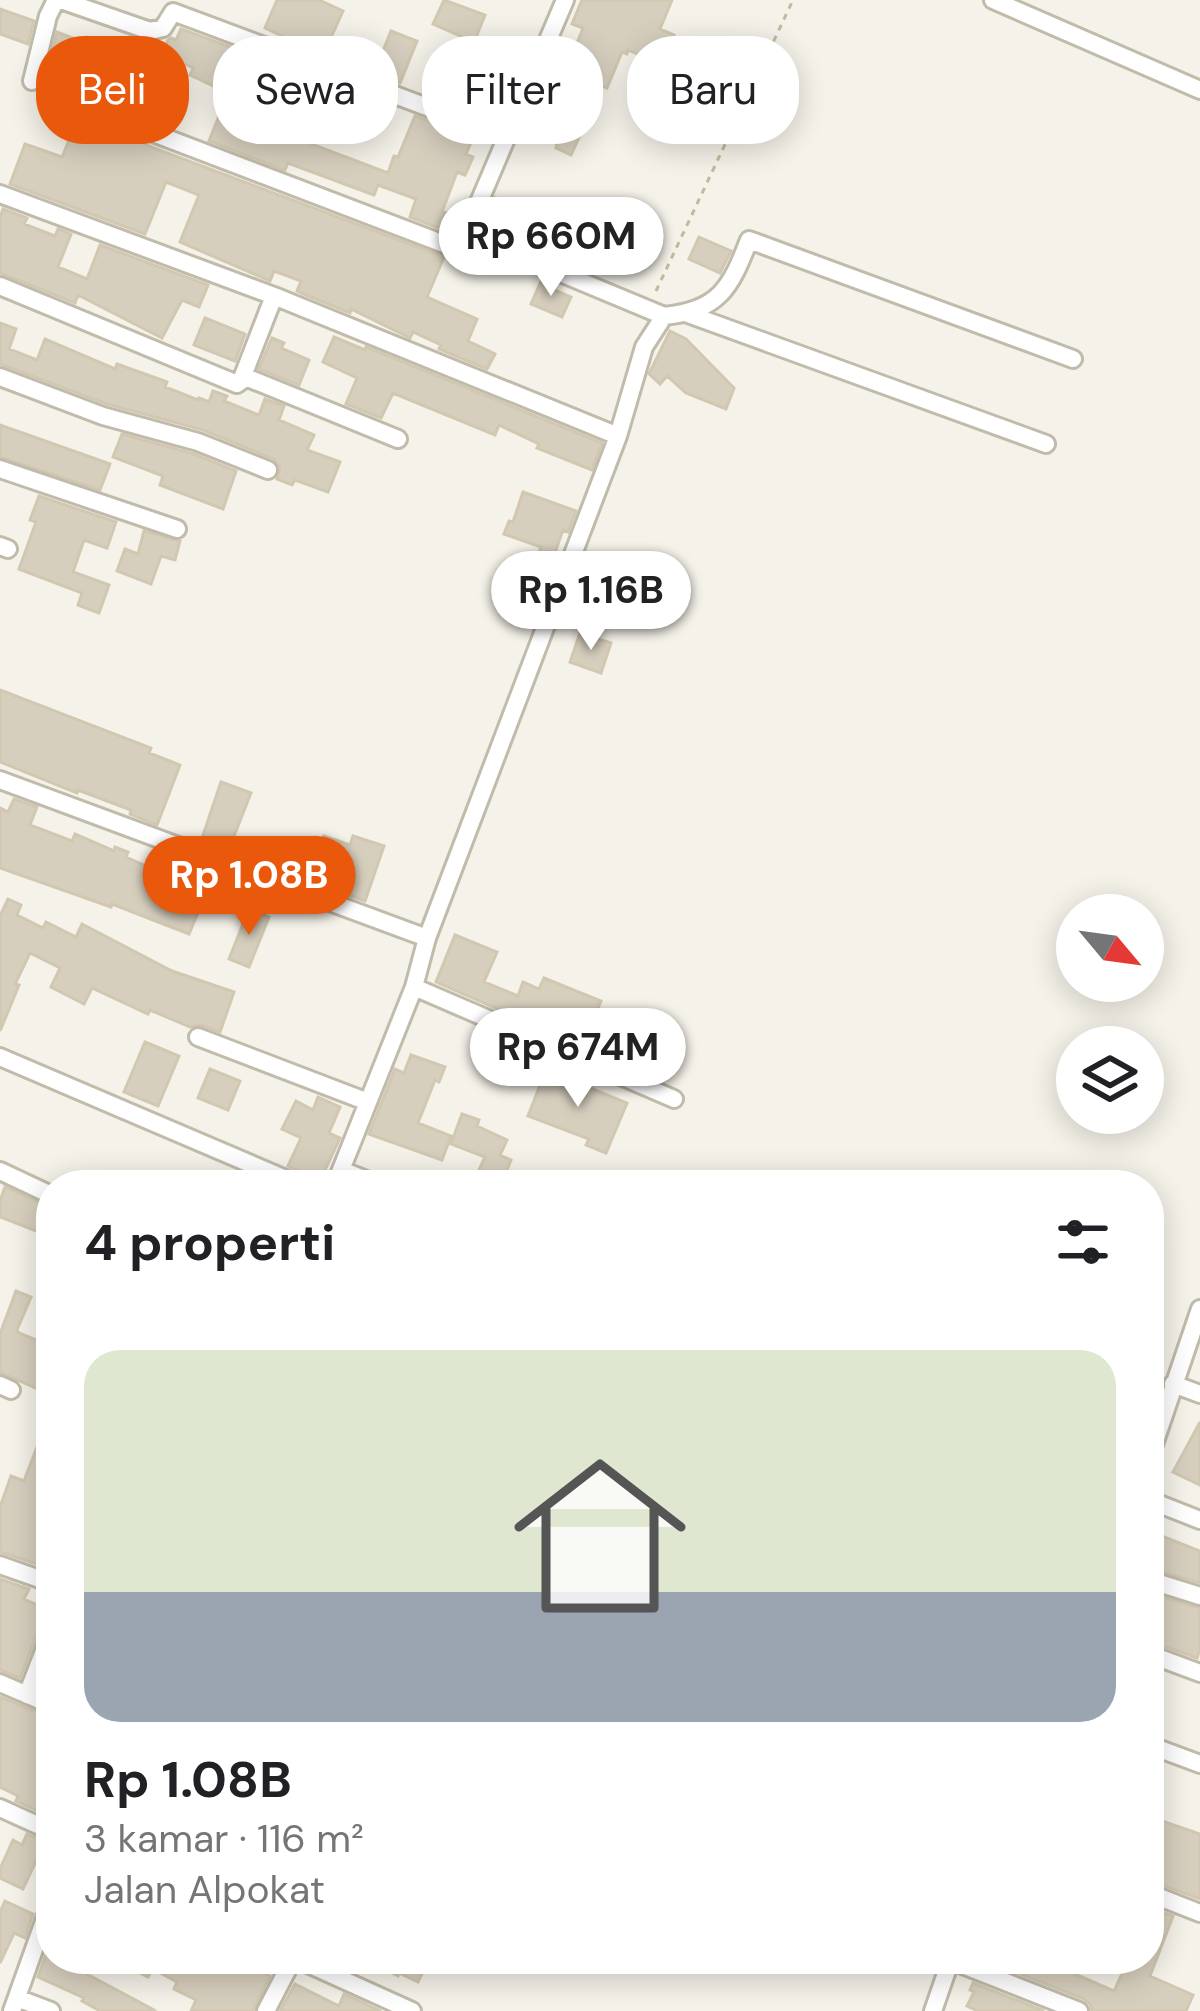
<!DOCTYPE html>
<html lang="id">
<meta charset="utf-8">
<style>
body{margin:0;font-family:"DM Sans",sans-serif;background:#f6f6f6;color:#202124;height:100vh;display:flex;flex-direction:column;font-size:45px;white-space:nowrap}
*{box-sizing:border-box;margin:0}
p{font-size:39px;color:#757577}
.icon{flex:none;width:66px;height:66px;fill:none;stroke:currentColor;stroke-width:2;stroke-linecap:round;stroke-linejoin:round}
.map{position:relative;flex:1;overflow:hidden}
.sheet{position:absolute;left:36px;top:1170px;width:1128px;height:804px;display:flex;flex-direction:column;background:#fff;border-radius:48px;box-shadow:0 6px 30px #0003}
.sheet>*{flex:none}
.banner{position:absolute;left:36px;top:36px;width:1128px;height:108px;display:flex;gap:24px}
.needle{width:78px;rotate:119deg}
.fabs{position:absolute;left:1056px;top:894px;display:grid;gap:24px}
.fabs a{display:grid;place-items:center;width:108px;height:108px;border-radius:50%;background:#fff;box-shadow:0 6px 30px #0003;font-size:60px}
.price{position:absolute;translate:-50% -102px;padding:0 27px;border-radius:42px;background:#fff;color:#222;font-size:39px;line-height:78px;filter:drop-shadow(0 3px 6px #0008)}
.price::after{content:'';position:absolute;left:50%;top:72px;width:36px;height:27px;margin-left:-18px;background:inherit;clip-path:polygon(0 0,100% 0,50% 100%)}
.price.current{background:#ea580c;color:#fff}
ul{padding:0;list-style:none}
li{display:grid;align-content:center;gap:24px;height:636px;padding:0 48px}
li+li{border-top:3px solid #e0e0e0}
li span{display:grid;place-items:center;height:372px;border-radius:36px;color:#555}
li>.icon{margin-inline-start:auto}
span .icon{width:216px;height:216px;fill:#fffc;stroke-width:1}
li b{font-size:51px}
h2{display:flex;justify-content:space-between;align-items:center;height:144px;padding:0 48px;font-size:51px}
.chip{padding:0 42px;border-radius:48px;background:#fff;box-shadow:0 6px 30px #0003;font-size:42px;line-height:108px}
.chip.current{background:#ea580c;color:#fff}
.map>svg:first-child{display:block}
</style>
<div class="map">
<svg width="1200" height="2011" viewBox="0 0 1200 2011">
<rect width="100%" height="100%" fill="#f5f2e9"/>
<!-- building -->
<path fill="#d7cfbe" stroke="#d2c8b1" stroke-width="3" d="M277,0h42l24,11 -20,44 -58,-27z
M444,0l41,15 -11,27 -41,-18z
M582,0h90l-12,29 14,6 -12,30 -34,-15 -1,4 -5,-2 -15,36 -41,-17 17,-43 -11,-4z
M0,9l34,12 -6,23 -28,-10z
M181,29l55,20 -5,11 5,3 -12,28 -34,-16 3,-7 -32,-15 7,-13 3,-2 5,2z
M391,31l26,10 -17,42 -26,-10z
M57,32l28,11 3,-6 28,10 -2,6 23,9 -5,14 -24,-9 -3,8 -21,-7 -7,23 -32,-11z
M439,78l53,18 1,-4 16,7 -6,14 -13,-6 -2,9 -54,-20z
M229,91l61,23 -8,19 106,40 6,-17 4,1 17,-41 58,22 -7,16 7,3 -8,18 -8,-3 -15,40 5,1 -6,16 -31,-12 6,-18 -38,-14 -4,10 -86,-32 -3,7 -76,-29z
M69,95l41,15 -4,10 21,9 7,10 20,9 290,109 -17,40 50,22 -9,22 27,13 -8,15 -48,-20 2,-4 -28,-13 -3,6 -59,-29 -1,4 -44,-18 -9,-4 4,-10 -27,-10 -4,10 -90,-39 19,-47 -33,-13 -21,52 -135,-50 15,-40 37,13 13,-31 -15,-6z
M540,115l25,12 1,-3 16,7 -11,24 -15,-7 1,-4 -25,-12z
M495,198l39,16 -9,19 -38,-17z
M3,209l24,9 -3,6 31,12 3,-7 13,5 -13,33 29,12 13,-34 108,40 -9,22 -17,-7 -20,38 -84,-43 -3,8 -75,-30v-55z
M699,237l32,14 -11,22 -31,-14z
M542,279l12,5 -2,5 19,8 -9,20 -31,-13z
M205,318l40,16 -10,27 -41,-16z
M0,323l16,6 -7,20 28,11 8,-21 70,30 2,-5 50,18 -2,5 33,13 1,-2 10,4 4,-11 14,5 -3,5 35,14 6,-16 19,7 -5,14 35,15 -7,15 33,12 -12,30 -33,-12 -3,5 -15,-6 3,-12 -6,-8 -71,-29 -96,-26 -107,-40z
M670,331l16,8 48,49 -8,21 -40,-16 -19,-17 -7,8 -11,-10z
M334,337l31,13 1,-3 236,96 -10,27 -55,-22 2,-4 -40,-19 -4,10 -102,-42 -12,25 -35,-14 11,-26 -34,-16z
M272,338l12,5 -3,5 28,12 -10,25 -40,-16z
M0,425l110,39 -10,26 -100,-33z
M122,434l72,20 42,17 -13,38 -63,-24 3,-9 -50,-19z
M523,492l53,19 -8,21 -5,-2 -15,42 -14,-5 7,-20 -37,-13 5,-13 4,1z
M39,496l77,26 -9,26 -23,-8 -11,32 36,13 -10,28 -21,-8 4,-12 -63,-24 17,-47 -6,-2z
M144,531l36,10 -5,19 -14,-4 -10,28 -34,-13 8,-22 13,5z
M580,633l31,10 -10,30 -31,-11z
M0,690l151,58 -2,5 31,12 -23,60 -27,-11 1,-4 -53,-20 -1,3 -77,-31z
M221,782l30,11 -23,58 -27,-10z
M14,799l23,8 -7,18 42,16 3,-7 39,17 1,-4 13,5 -2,5 80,36 -17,41 -77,-30 -1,3 -111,-39v-60l8,4z
M324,836l26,9 3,-9 31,10 -19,55 -31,-11 1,-4 -25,-9z
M8,899l13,6 -4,10 26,13 3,-6 30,15 6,-13 90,47 62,21 -14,40 -19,-7 -11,2 -40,-17 -2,4 -56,-26 -8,16 -33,-17 9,-19 -30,-15 -15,31 4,1 -19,46v-115z
M249,909l20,8 -20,50 -20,-8z
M455,935l42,17 -13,30 34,14 5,-14 16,7 5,-11 57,23 -4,10 16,7 -15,35 -162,-71z
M145,1042l34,14 -21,50 -34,-14z
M411,1055l34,12 -6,15 -4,-2 -17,43 33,13 -9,24 -73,-26 26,-65 9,4z
M210,1069l30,12 -12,29 -30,-12z
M546,1070l81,33 -21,50 -20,-8 3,-6 -61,-23z
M318,1097l22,10 -11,26 11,5 -22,47h-5l-7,-11 -18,-8 13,-28 -19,-9 14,-28 17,9z
M462,1114l17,6 -2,6 30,14 -7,15 11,5 -10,25h-29l13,-28 -34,-13z
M5,1187l44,20 -10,25 -39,-15v-16z
M16,1291l15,6 -14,33 2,3 32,13v49l-51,-23v-38z
M50,1413l1,1v155l-51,-17v-45l11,-31 13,5z
M1200,1422v63l-27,-13z
M1154,1533l46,18v32l-51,-15v-23z
M0,1579l29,10 -5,10 27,12v9l-11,7 -20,51 -20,-8z
M1149,1593l51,15v41l-3,9 -48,-17z
M0,1697l51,21v99l-35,-16 2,-5 -18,-9z
M1159,1820l41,14v65l-51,-19v-50l6,2z
M27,1834l18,8 -22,47 -23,-11v-9l13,-29 9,5z
M5,1901l28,13 -8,24 -11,-5 -14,30v-51z
M1149,1907l24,9 -23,60 43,19 -7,16h-94l-2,-7 -6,-5 -100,-39 56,-1 74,32 15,-32h20z
M51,1940v19h24l-3,7 84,45h-56l-18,-10 2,-3 -46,-21z
M112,1959h72l26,12 6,-12h49l-6,12 11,5 -17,35h-62l5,-11 -22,-11 3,-7 -24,-13 -5,8z
M364,1959h65l-11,23 -19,-9 -1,3z
M973,1983l71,28h-66l-11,-5 7,-14 -4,-2z
M295,1984l44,22 5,-12 37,17h-101z"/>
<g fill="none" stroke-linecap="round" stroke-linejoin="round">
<!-- street casing -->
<g stroke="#c1bbab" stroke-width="22">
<path id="street" d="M61,0l89,31 13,-3 10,-16 334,125
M993,0l207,90
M32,81l16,-65 8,-16
M140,128l304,116h15l15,-7
M0,194l274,102 344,140
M474,237v-23l91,-214
M0,286l237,98 4,-3 33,-85
M688,314l358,130
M664,316c55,-6 66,-27 85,-76l324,119
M243,376l155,63
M0,377l103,39 95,26 70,28
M0,469l177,60
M0,546l8,3
M0,780l427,158
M414,987l260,112
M198,1037l170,65
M0,1057l300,128
M341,1170l38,15
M0,1171l51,24
M335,1185l79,-198 13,-49 191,-502 26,-89 20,-31 -190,-79
M1173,1384l27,10
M0,1385l11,5
M1149,1459l51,-150
M1149,1500l51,20
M0,1565l51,18
M1149,1580l51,16
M1149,1654l51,19
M0,1683l51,22
M27,1695l24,-62
M1149,1745l51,19
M0,1808l51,23
M1149,1893l51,20
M297,1959l115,52
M950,1960l129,51
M17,1998l34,13
M12,2011l39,-109
M266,2011l27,-52
M933,2011l18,-52"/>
</g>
<!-- path -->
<path stroke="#c3b99c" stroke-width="3" stroke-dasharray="6 6" stroke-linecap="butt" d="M656,291l137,-291"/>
<!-- street -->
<use href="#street" stroke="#fff" stroke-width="16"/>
</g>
</svg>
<div class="fabs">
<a><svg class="needle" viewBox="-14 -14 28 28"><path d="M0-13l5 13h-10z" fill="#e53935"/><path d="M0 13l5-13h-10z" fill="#757577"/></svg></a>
<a><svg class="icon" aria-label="layers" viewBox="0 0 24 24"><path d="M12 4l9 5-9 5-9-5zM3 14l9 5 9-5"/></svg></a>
</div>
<b class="price" style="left:551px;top:299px">Rp 660M</b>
<b class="price" style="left:591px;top:653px">Rp 1.16B</b>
<b class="price current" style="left:249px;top:938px">Rp 1.08B</b>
<b class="price" style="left:578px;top:1110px">Rp 674M</b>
<div class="banner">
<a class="chip current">Beli</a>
<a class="chip">Sewa</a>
<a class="chip">Filter</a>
<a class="chip">Baru</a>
</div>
<section class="sheet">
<h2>4 properti<svg class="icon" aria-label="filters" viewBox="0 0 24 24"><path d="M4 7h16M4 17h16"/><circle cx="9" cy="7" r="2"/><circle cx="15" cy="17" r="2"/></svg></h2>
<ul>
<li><span style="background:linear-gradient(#dfe7d0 65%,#9aa5b1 0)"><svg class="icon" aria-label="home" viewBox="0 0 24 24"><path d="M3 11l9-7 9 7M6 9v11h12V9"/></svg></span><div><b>Rp 1.08B</b><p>3 kamar · 116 m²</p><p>Jalan Alpokat</p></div></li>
</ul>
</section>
</div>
